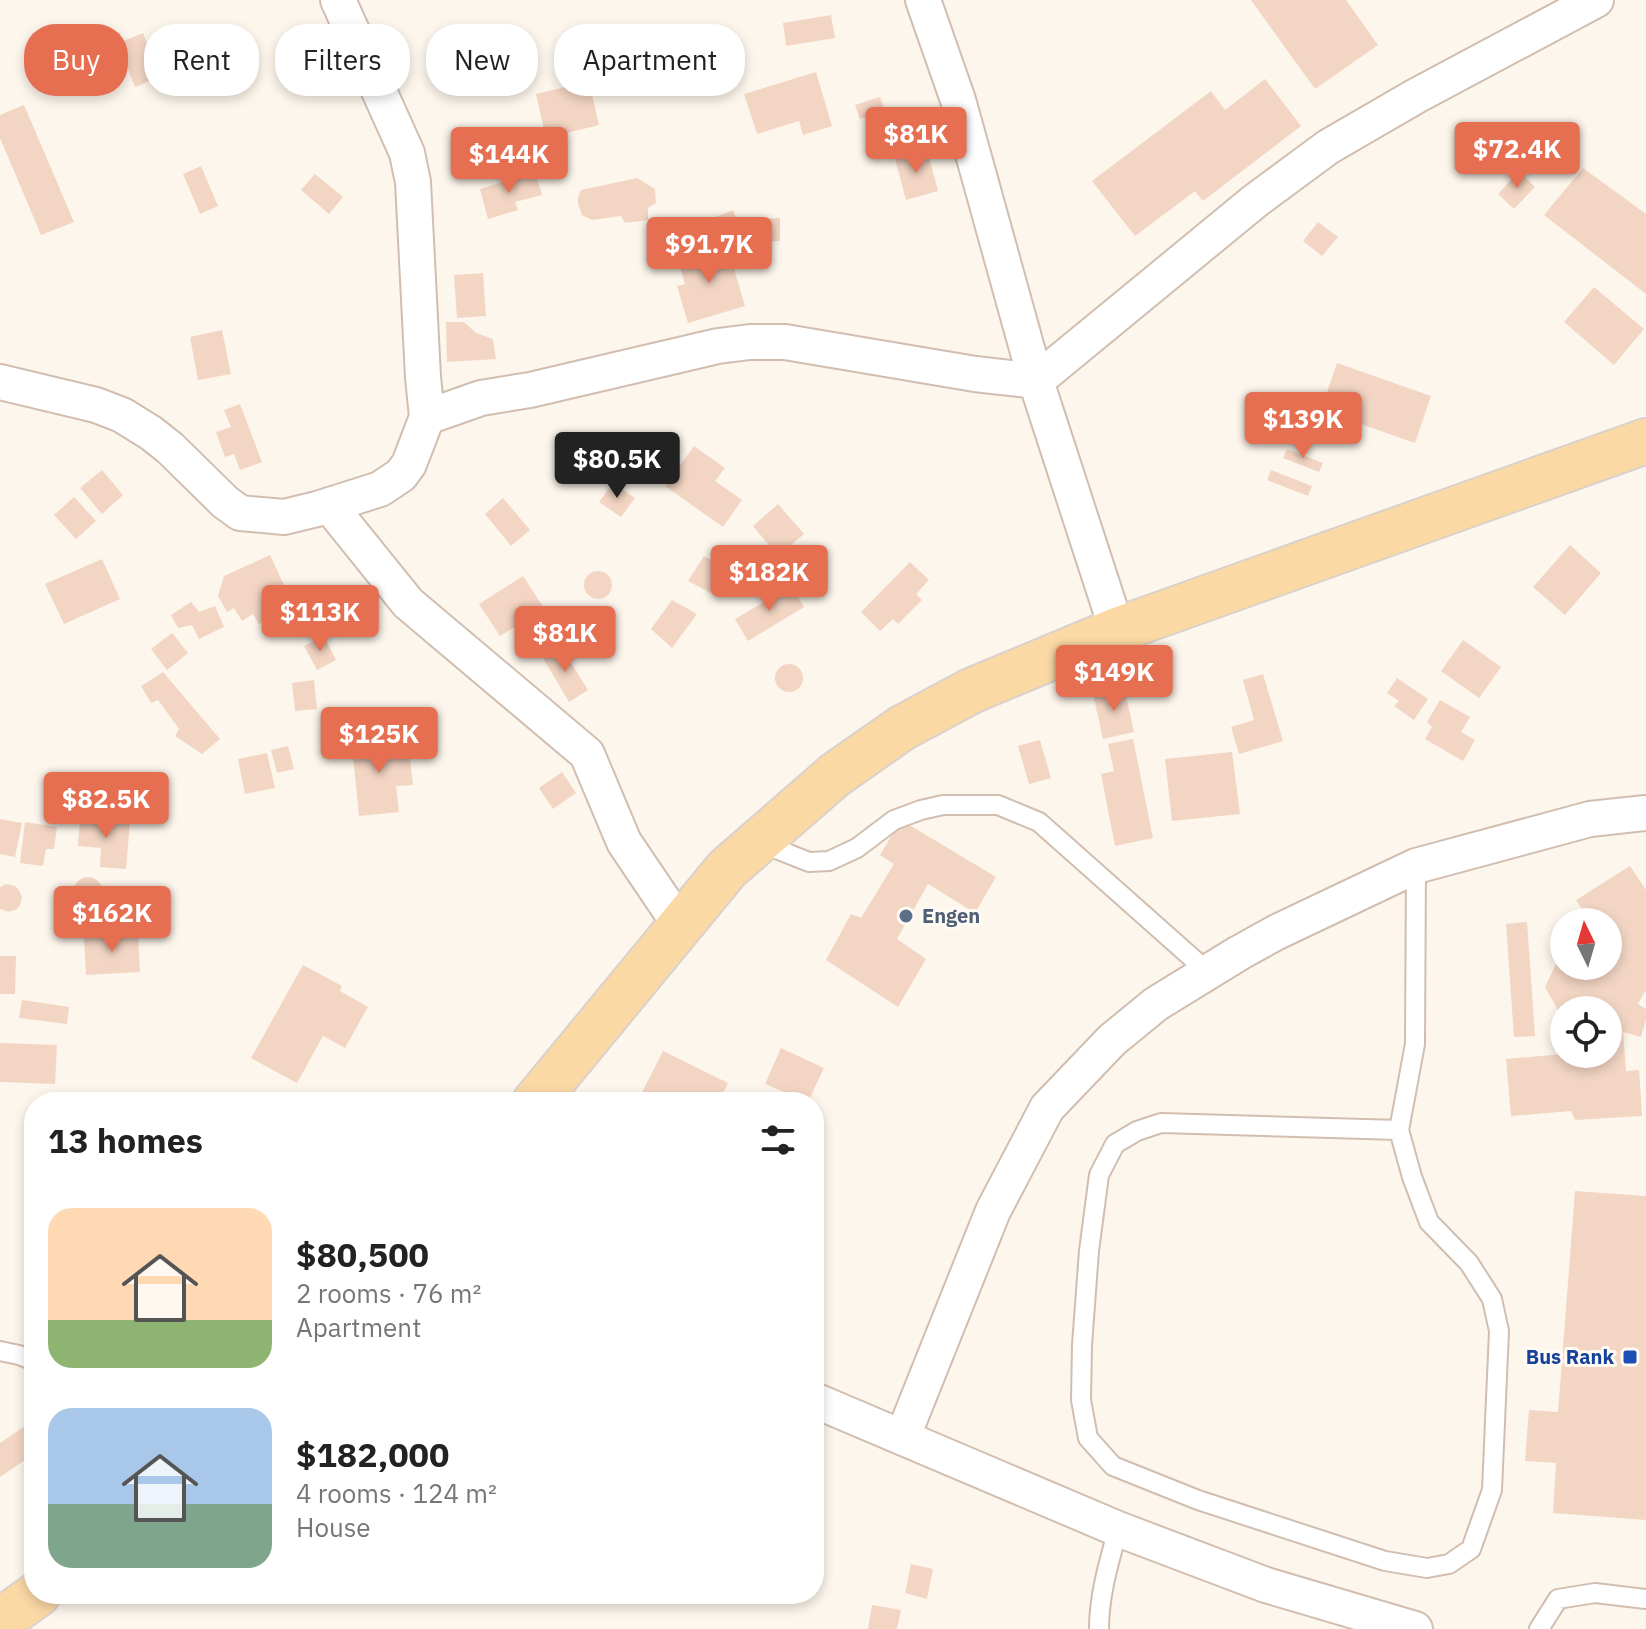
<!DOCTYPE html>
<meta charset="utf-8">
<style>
body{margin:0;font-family:"IBM Plex Sans",sans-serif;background:#f2f2f2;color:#222;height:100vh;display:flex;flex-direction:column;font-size:30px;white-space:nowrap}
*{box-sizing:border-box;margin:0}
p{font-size:26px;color:#767676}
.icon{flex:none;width:44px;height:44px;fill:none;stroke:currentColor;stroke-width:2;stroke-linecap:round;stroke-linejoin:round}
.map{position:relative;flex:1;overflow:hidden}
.drawer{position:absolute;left:24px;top:1092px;width:800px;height:512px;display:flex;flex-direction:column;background:#fff;border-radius:32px;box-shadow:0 4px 12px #0003}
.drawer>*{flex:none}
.guide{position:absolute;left:24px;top:24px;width:800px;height:72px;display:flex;gap:16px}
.needle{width:52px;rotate:355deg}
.controls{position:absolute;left:1550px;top:908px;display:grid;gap:16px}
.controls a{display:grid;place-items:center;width:72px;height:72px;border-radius:50%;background:#fff;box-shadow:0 4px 12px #0003;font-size:40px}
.price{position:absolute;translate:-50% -68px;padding:0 18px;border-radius:8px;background:#e76f51;color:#fff;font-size:26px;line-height:52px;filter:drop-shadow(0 2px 4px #0008)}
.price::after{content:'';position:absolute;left:50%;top:48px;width:24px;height:18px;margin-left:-12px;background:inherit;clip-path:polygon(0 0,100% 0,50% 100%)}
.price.selected{background:#222;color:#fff}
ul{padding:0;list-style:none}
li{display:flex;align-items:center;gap:24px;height:200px;padding:0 24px}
li span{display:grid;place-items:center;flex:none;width:224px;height:160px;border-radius:24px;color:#555}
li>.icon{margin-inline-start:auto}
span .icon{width:96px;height:96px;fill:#fffc;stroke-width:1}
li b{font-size:34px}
h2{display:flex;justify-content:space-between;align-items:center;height:96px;padding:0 24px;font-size:34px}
.pill{padding:0 28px;border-radius:32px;background:#fff;box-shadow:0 4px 12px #0003;font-size:28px;line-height:72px}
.pill.selected{background:#e76f51;color:#fff}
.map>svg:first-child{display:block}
</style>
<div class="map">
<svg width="1646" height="1629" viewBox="0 0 1646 1629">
<rect width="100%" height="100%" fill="#fdf6ec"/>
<!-- building -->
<path fill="#f3d5c3" d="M1251,0h95l32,45 -63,44z
M831,15l4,23 -49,8 -3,-23z
M143,33l17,44 -25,10 -17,-44z
M194,35l8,19 -20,9 -8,-20z
M816,72l16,54 -29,9 -4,-14 -42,13 -13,-40z
M1265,79l36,47 -98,75 -8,-10 -60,45 -43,-55 119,-90 14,19z
M589,81l10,44 -53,13 -10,-44z
M880,97l5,13 -25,9 -5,-14z
M24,105l50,117 -33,13 -41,-97v-23z
M482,134l4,22 -19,3 -4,-22z
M927,150l11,41 -32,9 -11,-41z
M201,166l17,40 -18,8 -17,-40z
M1583,168l63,46v80l-102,-79z
M1519,171l16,16 -21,22 -16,-15z
M535,172l7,23 -27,7 3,8 -30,9 -8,-30z
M315,174l28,23 -14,17 -28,-24z
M637,178l18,11 1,14 -8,5v12l-23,3 -4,-7 -29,4 -10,-5 -4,-11v-7l3,-7z
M733,210l9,24 -25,10 -9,-24z
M780,218v23l-26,1 -1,-23z
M1318,222l20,15 -16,19 -19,-15z
M727,245l18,61 -57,17 -11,-37 8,-2 -7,-24z
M483,273l3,43 -29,2 -3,-43z
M1594,287l50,42 -30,36 -50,-43z
M446,322h18l12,11 17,6 3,20 -49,3z
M222,330l9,44 -33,6 -8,-43z
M1337,363l94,33 -16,47 -94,-33z
M240,404l22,58 -22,8 -6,-16 -9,3 -9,-25 15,-5 -7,-17z
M694,446l31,22 -10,13 27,19 -19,27 -58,-41z
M1287,449l36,14 -4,9 -36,-14z
M102,470l21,25 -21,19 -22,-26z
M1271,470l41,16 -4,10 -41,-16z
M613,483l22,15 -14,19 -22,-15z
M74,497l22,24 -20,18 -22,-24z
M503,498l27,32 -19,16 -26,-32z
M778,504l26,30 -26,22 -25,-30z
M1570,545l31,28 -36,42 -32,-28z
M270,555l28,60 -13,6 -14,-4 -12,7 -6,-10 -11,7 -8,-13 -7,4 -9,-16 6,-20z
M704,556l22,12 -15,25 -23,-12z
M102,559l18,40 -56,25 -19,-40z
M910,562l19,18 -13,14 6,6 -24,24 -5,-5 -13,12 -19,-19z
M584 585a14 14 0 1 1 28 0a14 14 0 1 1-28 0Z
M523,576l21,32 -44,28 -21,-32z
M791,586l13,21 -56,34 -13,-22z
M672,600l25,14 -25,34 -21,-19z
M191,602l8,10 16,-6 9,21 -25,12 -7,-14 -14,3 -7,-13z
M172,633l16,20 -21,17 -16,-21z
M324,636l12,24 -19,10 -13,-24z
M1463,640l38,27 -22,31 -38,-27z
M561,647l27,43 -19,12 -26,-44z
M775 678a14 14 0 1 1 28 0a14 14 0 1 1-28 0Z
M163,672l57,67 -18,15 -27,-18 4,-7 -21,-29 -7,3 -10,-17z
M1263,674l20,67 -44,13 -8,-27 23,-7 -11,-40z
M1397,678l31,21 -14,21 -20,-14 5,-5 -12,-8z
M314,680l3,29 -22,2 -3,-28z
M1124,687l10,45 -31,7 -10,-45z
M1440,700l30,17 -9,15 14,8 -12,21 -38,-22 7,-12 -5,-5z
M380,733l3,20 26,-3 4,35 -17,1 3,26 -40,4 -8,-80z
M1133,739l20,99 -38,8 -14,-72 13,-3 -6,-27z
M1040,740l11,38 -22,6 -11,-38z
M288,746l6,23 -17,4 -6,-23z
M1232,752l8,62 -68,7 -7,-62z
M267,753l8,35 -30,6 -7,-35z
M562,772l14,21 -23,16 -14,-21z
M80,818l50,4 -4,47 -26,-2 1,-19 -23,-2z
M0,819l22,4 -7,34 -15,-3z
M901,820l95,57 -21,36 -47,-29 -31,55 29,20 -28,48 -72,-47 25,-46 10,4 33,-54 -14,-9z
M25,822l32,5 -3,22h-8l-3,17 -23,-3z
M1630,866l16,24v103l-1,-2 -7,13 8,5v10l-5,18 -18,-5 3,39 13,-1 3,46 -67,4 -4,-9 -60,5 -5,-57 58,-5h44v-44h-44v11l-19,-34 12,-25 7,-1v5h44v-7l6,-1 -6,-9v-27h-17l-15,-22z
M74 891a14 14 0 1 1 28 0a14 14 0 1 1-28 0Z
M6,884l9,2 3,3 4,8 -2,8 -3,4 -8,3 -9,-3v-22z
M1527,922l8,114 -21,1 -8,-113z
M138,934l2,38 -54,3 -2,-38z
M0,956h16l-1,38h-15z
M303,965l39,21 -2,5 28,16 -23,41 -22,-12 -26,47 -46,-25z
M22,1000l47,7 -2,17 -48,-6z
M0,1043l57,2 -2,39 -55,-2z
M781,1048l43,20 -16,34 -43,-18z
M663,1051l65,32 -9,19h-82z
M1575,1191l71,5v324l-93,-7 3,-50 -31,-2 4,-51 29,2z
M25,1426l9,12v16l-34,23v-34z
M911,1564l22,5 -6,30 -22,-6z
M872,1605l29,5 -4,19h-29z"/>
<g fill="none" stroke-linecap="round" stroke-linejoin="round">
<!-- service casing -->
<g stroke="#d1beb0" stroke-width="22">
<path id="service" d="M761,843l48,19 20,-1 28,-13 37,-28 27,-10 22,-5h55l41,17 169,150
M1399,1130l-238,-7 -24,8 -22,13 -16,31 -10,76 -7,94 -1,55 7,38 25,28 85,34 187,61 42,7 22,-4 22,-15 21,-59 7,-159 -7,-32 -23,-36 -40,-41 -17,-45 -13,-47 16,-86 1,-178
M0,1351l19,4 15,6
M1099,1629c0,-34 10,-67 19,-100
M1539,1629l19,-30 37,-6 51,6"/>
</g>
<!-- minor casing -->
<g stroke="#d1beb0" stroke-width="38">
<path id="minor" d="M923,0l35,100 78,281 81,249
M0,382l96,23 26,10 29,18 19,15 55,54 15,11 44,4 33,-8 63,-20 21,-14 8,-11 18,-47 -4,-40 -10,-195 -6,-29 -69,-153
M427,417l54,-19 49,-8 188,-44 32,-4h35l190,32 61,7 219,-180 73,-54 88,-51 180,-96
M329,505l79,98 179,151 37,88 56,83
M814,1400l304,129 148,56 149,44
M903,1436l90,-225 54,-103 65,-68 44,-36 83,-51 36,-20 141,-67 174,-47 56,-6"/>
</g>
<!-- primary casing -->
<g stroke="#dad1cd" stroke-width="48">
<path id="primary" d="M535,1102l192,-233 108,-94 67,-47 69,-37 146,-61 529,-189
M0,1621l38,-27"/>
</g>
<!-- service -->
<use href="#service" stroke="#fff" stroke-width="18"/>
<!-- minor -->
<use href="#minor" stroke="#fff" stroke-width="34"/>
<!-- primary -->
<use href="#primary" stroke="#fbd9a5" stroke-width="44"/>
</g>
<!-- markers -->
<circle fill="#5c6f8a" stroke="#fffaf3" stroke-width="3" cx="906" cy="916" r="8"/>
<rect fill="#1a4fb4" stroke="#fffaf3" stroke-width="3" x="1622" y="1349" width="16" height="16" rx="4"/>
<g text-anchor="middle" stroke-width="6" stroke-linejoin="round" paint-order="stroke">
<!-- service labels -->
<g font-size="20" font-weight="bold" fill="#4e5e75" stroke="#fffaf3" text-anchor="start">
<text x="922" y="923">Engen</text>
</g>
<!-- transit labels -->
<g font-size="20" font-weight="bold" fill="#164399" stroke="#fffaf3" text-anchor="end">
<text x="1614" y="1364">Bus Rank</text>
</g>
</g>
</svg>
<div class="controls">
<a><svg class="needle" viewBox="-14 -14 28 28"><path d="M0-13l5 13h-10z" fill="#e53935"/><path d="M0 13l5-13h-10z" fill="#767676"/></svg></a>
<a><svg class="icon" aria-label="locate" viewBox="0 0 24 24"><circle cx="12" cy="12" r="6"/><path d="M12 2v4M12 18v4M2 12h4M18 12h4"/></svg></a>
</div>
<b class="price" style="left:916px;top:175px">$81K</b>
<b class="price" style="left:1517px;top:190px">$72.4K</b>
<b class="price" style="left:509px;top:195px">$144K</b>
<b class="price" style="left:709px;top:285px">$91.7K</b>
<b class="price" style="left:1303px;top:460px">$139K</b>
<b class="price selected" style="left:617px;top:500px">$80.5K</b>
<b class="price" style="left:769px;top:613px">$182K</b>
<b class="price" style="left:320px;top:653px">$113K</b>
<b class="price" style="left:565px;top:674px">$81K</b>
<b class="price" style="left:1114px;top:713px">$149K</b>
<b class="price" style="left:379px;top:775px">$125K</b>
<b class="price" style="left:106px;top:840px">$82.5K</b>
<b class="price" style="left:112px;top:954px">$162K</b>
<div class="guide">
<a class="pill selected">Buy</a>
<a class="pill">Rent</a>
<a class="pill">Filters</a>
<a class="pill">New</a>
<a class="pill">Apartment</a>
</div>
<section class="drawer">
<h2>13 homes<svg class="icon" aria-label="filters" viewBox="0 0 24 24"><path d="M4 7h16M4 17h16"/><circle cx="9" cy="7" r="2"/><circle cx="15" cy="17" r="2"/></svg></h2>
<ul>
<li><span style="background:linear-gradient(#ffd9b3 70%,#8fb573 0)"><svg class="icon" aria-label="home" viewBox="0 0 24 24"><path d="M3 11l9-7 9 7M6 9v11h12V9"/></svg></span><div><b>$80,500</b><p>2 rooms · 76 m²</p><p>Apartment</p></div></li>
<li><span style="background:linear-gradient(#a9c7e8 60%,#7fa58c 0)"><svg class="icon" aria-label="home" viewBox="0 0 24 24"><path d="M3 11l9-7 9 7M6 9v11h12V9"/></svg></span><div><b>$182,000</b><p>4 rooms · 124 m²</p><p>House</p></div></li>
</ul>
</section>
</div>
